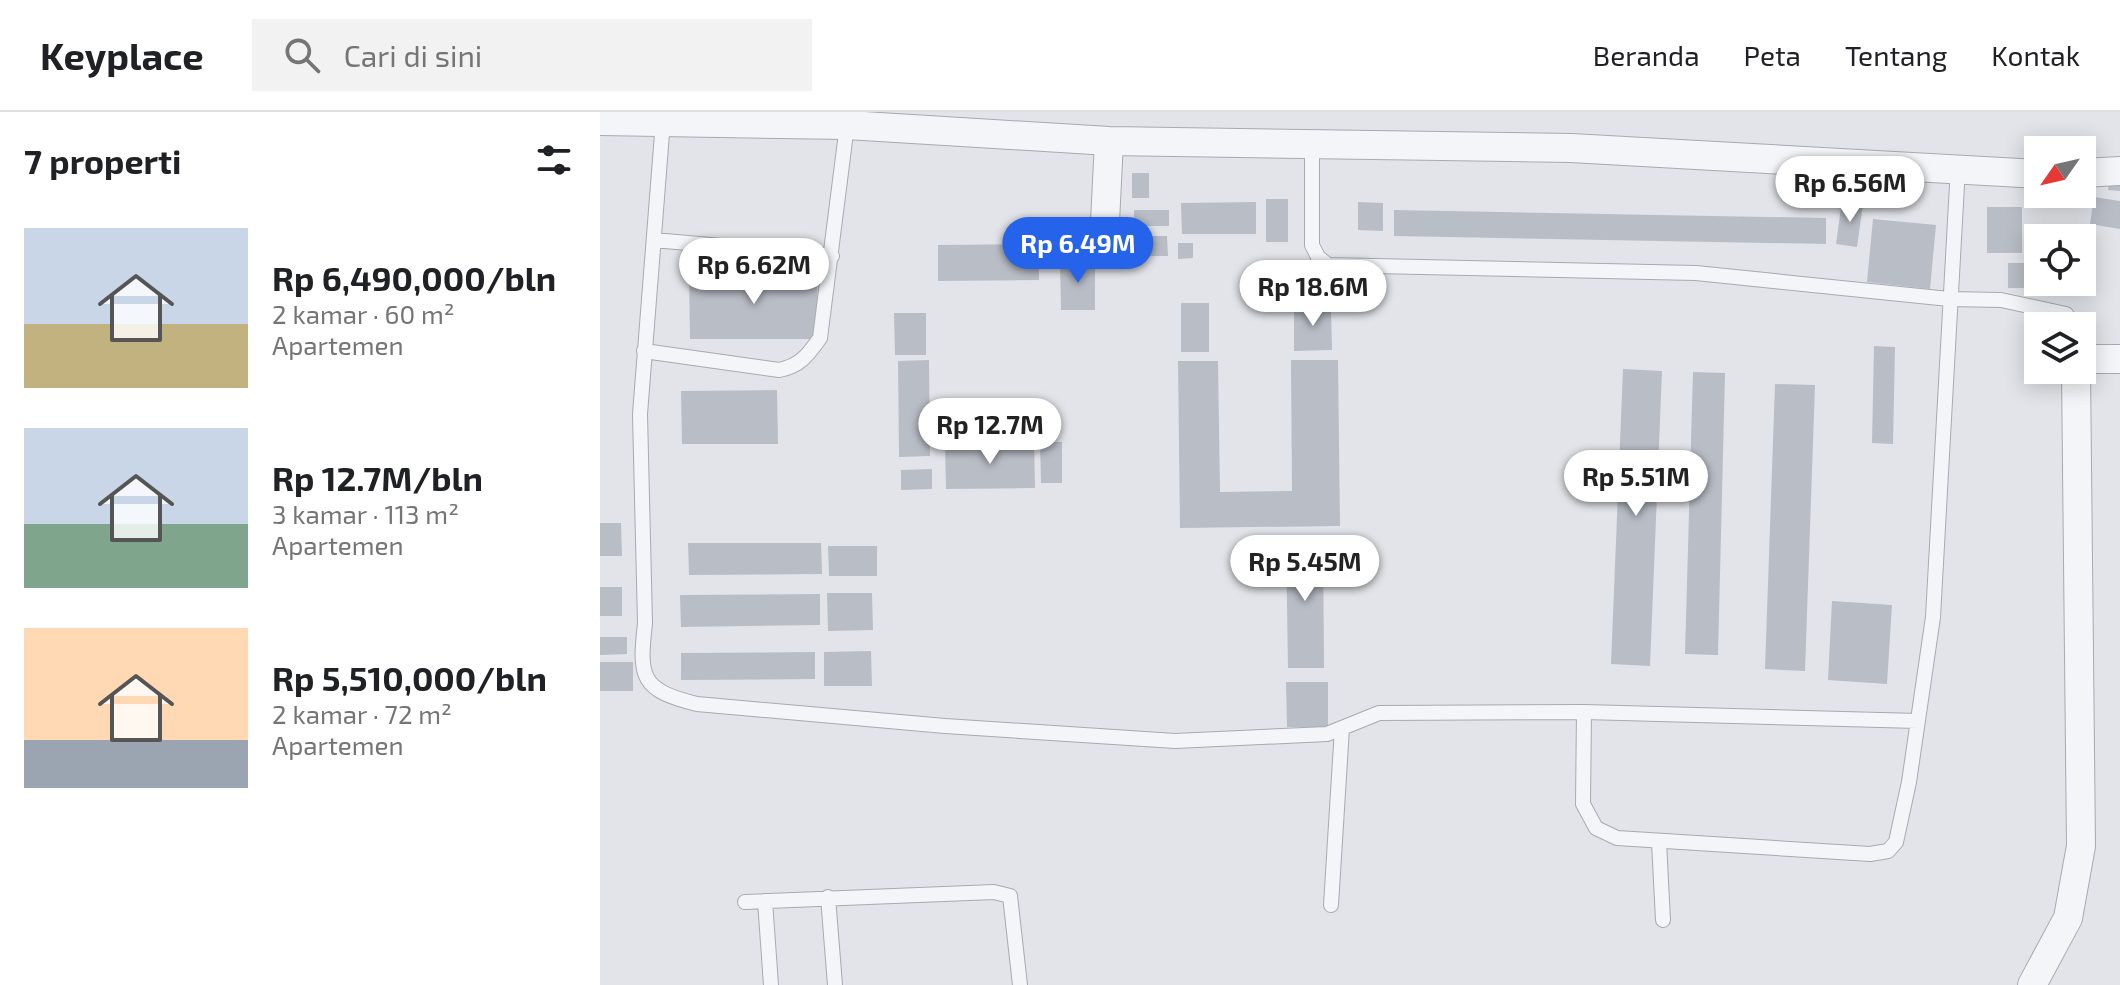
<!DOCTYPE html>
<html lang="id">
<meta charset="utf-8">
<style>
body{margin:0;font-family:"Exo 2",sans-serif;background:#f2f2f2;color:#202124;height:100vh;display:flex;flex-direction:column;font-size:30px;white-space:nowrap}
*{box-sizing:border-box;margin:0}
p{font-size:26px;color:#757577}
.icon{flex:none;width:44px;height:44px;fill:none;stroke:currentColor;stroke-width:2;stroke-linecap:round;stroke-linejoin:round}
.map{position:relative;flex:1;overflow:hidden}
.drawer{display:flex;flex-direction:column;background:#fff;width:600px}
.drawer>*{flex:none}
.needle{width:52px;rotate:236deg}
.buttons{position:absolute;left:1424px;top:24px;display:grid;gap:16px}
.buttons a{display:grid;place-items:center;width:72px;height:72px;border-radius:0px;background:#fff;box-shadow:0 4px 20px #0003;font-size:40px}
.price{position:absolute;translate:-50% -68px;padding:0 18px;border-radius:28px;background:#fff;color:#222;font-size:26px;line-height:52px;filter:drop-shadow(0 2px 4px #0008)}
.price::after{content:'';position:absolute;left:50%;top:48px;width:24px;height:18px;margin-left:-12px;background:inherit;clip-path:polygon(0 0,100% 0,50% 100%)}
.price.current{background:#2563eb;color:#fff}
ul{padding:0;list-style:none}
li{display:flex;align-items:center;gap:24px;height:200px;padding:0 24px}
li span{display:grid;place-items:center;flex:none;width:224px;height:160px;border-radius:0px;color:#555}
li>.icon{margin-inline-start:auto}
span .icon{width:96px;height:96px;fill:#fffc;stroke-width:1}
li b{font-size:34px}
h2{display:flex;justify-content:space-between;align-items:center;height:96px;padding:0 24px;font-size:34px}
header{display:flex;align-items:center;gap:48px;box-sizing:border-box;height:112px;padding:0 40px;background:#fff;border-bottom:2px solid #e0e0e0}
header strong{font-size:38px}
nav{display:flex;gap:44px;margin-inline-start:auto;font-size:28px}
.search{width:560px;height:72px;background:#f2f2f2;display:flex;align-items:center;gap:20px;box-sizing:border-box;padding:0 28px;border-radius:0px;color:#757577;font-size:30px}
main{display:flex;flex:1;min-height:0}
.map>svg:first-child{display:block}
</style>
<header>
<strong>Keyplace</strong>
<div class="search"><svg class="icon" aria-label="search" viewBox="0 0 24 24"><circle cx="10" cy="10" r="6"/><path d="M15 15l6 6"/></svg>Cari di sini</div>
<nav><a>Beranda</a><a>Peta</a><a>Tentang</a><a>Kontak</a></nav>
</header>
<main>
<section class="drawer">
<h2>7 properti<svg class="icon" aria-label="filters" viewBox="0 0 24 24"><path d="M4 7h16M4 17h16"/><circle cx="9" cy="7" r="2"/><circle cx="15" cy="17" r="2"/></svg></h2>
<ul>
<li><span style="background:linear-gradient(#c9d6e8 60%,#c2b280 0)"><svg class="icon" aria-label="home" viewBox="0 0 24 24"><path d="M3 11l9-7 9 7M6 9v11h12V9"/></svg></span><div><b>Rp 6,490,000/bln</b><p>2 kamar · 60 m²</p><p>Apartemen</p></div></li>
<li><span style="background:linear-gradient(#c9d6e8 60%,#7fa58c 0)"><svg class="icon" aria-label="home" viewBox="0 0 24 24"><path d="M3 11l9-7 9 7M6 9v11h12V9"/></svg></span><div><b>Rp 12.7M/bln</b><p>3 kamar · 113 m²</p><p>Apartemen</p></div></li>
<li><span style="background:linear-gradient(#ffd9b3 70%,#9aa5b1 0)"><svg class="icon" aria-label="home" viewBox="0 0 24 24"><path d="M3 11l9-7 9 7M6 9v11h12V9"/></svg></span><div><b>Rp 5,510,000/bln</b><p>2 kamar · 72 m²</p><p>Apartemen</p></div></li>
</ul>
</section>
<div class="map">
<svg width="1520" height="873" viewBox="0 0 1520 873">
<rect width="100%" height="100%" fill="#e2e4e9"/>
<!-- building -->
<path fill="#b9bdc6" d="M532,61h17v25h-17z
M1510,63l10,1v15l-12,-1z
M1494,85l26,4v28l-30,-5z
M666,87h22v43h-22z
M1242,89l21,3 -6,43 -21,-3z
M656,90v32h-74l-1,-31z
M758,90l25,1v28l-25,-1z
M1387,95h35v46h-35z
M534,98h35v16h-35z
M794,98l432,8v26l-432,-8z
M1273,107l63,6 -6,64 -63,-7z
M503,122h25v26h-25z
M536,124h31l1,20h-32z
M578,131h15v15l-15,1z
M438,132l1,36 -101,1v-36z
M460,149h35v49h-34z
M1408,151h22l-1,25h-21z
M217,161l1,66h-128l-1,-65z
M679,162h50v21h-50z
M581,191h28v49h-28z
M694,194h37l1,44 -38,1z
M294,201h32v42h-31z
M1274,234l21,1 -2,97 -21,-1z
M329,248l1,96 -31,1 -1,-96z
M691,248h47l2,166 -160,2 -2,-167h40l2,131 72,-1z
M1023,257l39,2 -12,295 -39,-2z
M1093,260l32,1 -7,282 -33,-1z
M1175,272l40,1 -10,286 -40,-2z
M177,278l1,54h-96l-1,-53z
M434,330l1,46 -89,1 -1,-46z
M440,330h22v41h-21z
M332,357v20l-31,1v-20z
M0,411h21l1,33h-22z
M723,426l1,130h-36l-2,-129z
M88,431h133l1,31 -133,1z
M228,434h49v30h-48z
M0,475h22v29h-22z
M227,481h45l1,37 -45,1z
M220,482v31l-139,2 -1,-32z
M1232,489l60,4 -5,79 -59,-4z
M0,525h27v17l-27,1z
M271,539l1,35h-48v-34z
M215,540v27l-134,1v-27z
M0,550h33v29h-33z
M686,570h42v45h-41z"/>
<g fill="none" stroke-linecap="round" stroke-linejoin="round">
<!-- lane casing -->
<g stroke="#a7aab3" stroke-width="16">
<path id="lane" d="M63,9l-23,293 5,209c-6,54 -5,67 52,81l248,22 230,15 152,-7 52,-21 205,-1 334,9
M712,32v101l6,12 10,8 368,8 253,26 52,1 65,14 9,12
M54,128l178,16
M44,239l135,19c21,-4 29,-15 41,-32l27,-213
M984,600l-1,92 13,24 21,10 253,16 18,-3 8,-9 13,-60 24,-165 25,-450
M1059,730l4,78
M228,785l7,88
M165,789l6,84
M145,790l249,-10 16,4 10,89
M731,793l11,-177"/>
</g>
<!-- street casing -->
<g stroke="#a7aab3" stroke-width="30">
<path id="street" d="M0,9l247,4 262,16 462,7 467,26
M1482,61l38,-2
M505,110l4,-81
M1482,247h38
M1432,873l36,-67 13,-72 -5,-476"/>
</g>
<!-- lane -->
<use href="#lane" stroke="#f4f5f8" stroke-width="14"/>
<!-- street -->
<use href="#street" stroke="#f4f5f8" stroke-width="28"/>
</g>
</svg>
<div class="buttons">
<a><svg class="needle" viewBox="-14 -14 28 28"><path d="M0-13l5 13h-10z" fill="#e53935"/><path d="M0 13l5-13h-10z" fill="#757577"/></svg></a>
<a><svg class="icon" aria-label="locate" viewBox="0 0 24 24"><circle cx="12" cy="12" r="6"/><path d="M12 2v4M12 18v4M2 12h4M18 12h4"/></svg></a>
<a><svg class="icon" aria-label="layers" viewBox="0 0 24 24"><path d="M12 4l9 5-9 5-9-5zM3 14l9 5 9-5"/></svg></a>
</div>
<b class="price" style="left:1250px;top:112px">Rp 6.56M</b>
<b class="price current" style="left:478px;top:173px">Rp 6.49M</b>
<b class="price" style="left:154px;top:194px">Rp 6.62M</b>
<b class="price" style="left:713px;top:216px">Rp 18.6M</b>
<b class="price" style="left:390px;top:354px">Rp 12.7M</b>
<b class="price" style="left:1036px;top:406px">Rp 5.51M</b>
<b class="price" style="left:705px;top:491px">Rp 5.45M</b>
</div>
</main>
